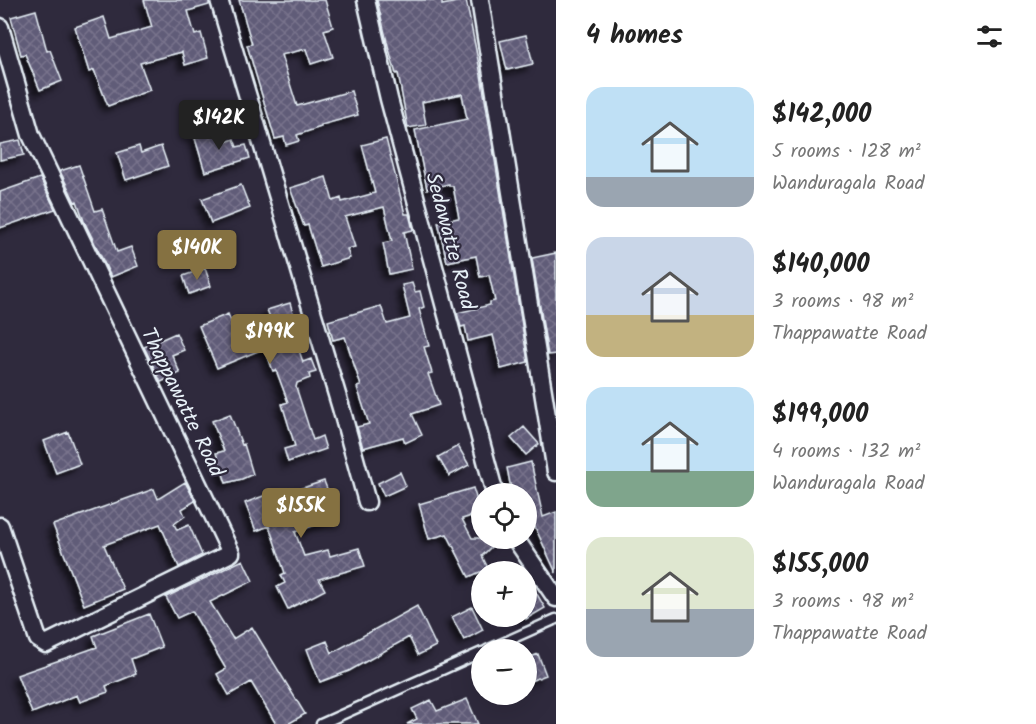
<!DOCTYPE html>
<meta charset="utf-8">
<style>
body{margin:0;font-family:Kalam,sans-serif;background:#f6f6f6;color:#222;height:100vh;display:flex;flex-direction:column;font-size:22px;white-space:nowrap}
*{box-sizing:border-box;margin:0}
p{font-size:20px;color:#767676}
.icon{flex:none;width:33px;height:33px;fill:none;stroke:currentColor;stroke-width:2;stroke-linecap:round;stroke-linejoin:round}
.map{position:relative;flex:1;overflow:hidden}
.drawer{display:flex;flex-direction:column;background:#fff;width:480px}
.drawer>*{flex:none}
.fabs{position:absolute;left:471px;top:483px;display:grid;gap:12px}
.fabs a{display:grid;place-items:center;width:66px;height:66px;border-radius:50%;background:#fff;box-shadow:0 6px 24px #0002;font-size:30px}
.price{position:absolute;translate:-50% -51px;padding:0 14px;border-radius:6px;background:#857141;color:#fff;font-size:20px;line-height:39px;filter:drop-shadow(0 2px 3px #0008)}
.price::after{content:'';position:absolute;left:50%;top:36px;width:18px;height:14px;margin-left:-9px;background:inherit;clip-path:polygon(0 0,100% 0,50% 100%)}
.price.current{background:#222;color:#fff}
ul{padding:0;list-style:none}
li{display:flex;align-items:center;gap:18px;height:150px;padding:0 30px}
li span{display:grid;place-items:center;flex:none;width:168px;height:120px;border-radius:18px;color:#555}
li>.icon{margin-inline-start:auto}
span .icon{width:72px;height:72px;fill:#fffc;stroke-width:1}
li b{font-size:26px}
h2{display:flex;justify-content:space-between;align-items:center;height:72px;padding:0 30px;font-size:26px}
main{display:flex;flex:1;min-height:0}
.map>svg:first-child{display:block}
</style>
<main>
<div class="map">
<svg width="556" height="724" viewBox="0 0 556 724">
<defs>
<pattern id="building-cross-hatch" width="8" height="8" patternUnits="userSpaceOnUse" patternTransform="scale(1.5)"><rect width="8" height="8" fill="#615b78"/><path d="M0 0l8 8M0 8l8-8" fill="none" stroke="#78738c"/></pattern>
<filter id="shadow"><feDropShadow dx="-5.5" dy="5.5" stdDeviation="3" flood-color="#0009"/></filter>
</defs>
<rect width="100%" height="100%" fill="#2f2a3d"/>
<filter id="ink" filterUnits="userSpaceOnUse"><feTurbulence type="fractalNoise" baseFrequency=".0167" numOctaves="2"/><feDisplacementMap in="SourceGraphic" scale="12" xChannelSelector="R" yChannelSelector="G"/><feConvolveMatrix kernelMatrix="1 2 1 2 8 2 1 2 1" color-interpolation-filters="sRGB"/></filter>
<g filter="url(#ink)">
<!-- building -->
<path fill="url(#building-cross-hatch)" stroke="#e8f1f8" stroke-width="1.5" filter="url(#shadow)" d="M144,0h65v5l-21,6 7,24 6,-2 7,25 -23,7 -3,-13 -42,11 10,27 -42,16 -14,-36 -5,2 -14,-45 29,-10 7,22 41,-12z
M239,0h86l8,27 -9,3 9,27 -22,7 -5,-15 -25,6 16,51 54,-15 7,24 -37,10v2l-24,8 2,6 -13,4 -2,-8 -9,2 -28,-94 5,-1z
M377,0h65v5l24,-5 15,75 47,287 -27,7 -8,-34 -25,6 -3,-15 -4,1 -4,-14 33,-8v-3l5,-1 -6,-26 -9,2 -4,-21 -29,6 -9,-40 21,-4 -6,-32h-4v-2l-22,5 -12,-59 52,-11 -5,-25 -40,8 4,23 -18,3 -10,-55 -2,1 -9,-32z
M36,10l11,41 3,-1 12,31 -22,9 -15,-36 -4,1 -10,-38z
M526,35l7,29 -26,6 -7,-29z
M218,128l5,15 11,-4 3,8 9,-2 4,13 -45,14 -11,-37z
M386,139l19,75h4l4,16 -9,2 8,37 -23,5 -6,-31 9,-2 -8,-34 -39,10 10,30 -8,2 3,9 -29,9 -13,-42 -4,1 -14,-38 36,-11 7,24 8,-3 1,4 33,-9 -13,-48z
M20,140l4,15 -24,5v-16z
M139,146l2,7 20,-7 7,20 -42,14 -9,-27z
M79,165l16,46 7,-2 15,43 14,-5 7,19 -27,11 -27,-56 -7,-20 -2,1 -15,-31z
M40,178l15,31 -55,19v-36z
M241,185l9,23 -39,15 -9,-24z
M556,253v101l-8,1 -16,-97z
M205,268l6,18 -22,8 -6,-18z
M412,283l3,9 5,-1 4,16 -5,2 10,37 -5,1 8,26 -4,1 11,31 -27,9 10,21 -17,8 -2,-6 -40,11 -6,-21 12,-3 -12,-37 4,-1 -16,-49 -12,3 -5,-19 53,-15 6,18 23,-6 -8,-33z
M290,303l7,23 -6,1 12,35 8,-3 5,13 -7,2 1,4 -13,5 -1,4 17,53 9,-4 4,13 -38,13 -4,-13 11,-3 -13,-42 6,-2 -12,-32 -3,1 -8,-23 -48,20 -18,-42 29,-12 6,14 36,-11 -3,-7z
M176,333l8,17 -12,5 8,18 -19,9 -17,-35z
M230,414l12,31 2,-1 9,30 -11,5 -16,4 -10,-30 8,-2 -12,-30z
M524,427l15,17 -13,11 -15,-17z
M68,432l12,32 -24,9 -12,-32z
M458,446l11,19 -20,11 -11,-19z
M531,462l12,55 13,-5v61l-30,-66v-13h-14l-5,-26z
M400,472l6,14 -22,10 -6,-13z
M324,481l14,36 -43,15 9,24 24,-6 2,6 29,-8 6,18 -46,13 6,11 -37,19 -11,-22 8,-4 -4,-8 4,-2 -16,-47 -13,5 -11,-28 37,-14 2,5z
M185,482l10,19 -13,8 3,7 -11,8 3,6 12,-5 13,30 -23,12 -19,-43 -56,21 19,44 -39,16 -31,-80 101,-36 4,10z
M473,488l8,25 -19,6 10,19h28l-18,18 8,16h-10l-11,5 -22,-43 -18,5 -10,-35z
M243,560l10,21 -43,21 23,37 19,-12 53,87 -17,10h-12l-25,-42 -22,13 -12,-21 9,-5 -34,-58 -15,7 -11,-21z
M526,575l19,33 -19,11z
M417,606l19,40 -18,9 -9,-18 -60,34 -29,11 -13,-33 20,-8 5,12z
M472,607l11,23 -19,10 -12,-23z
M149,614l13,33 -31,12 5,15 -30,12 2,6 -28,10 -3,-7 -45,18 -15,-38 80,-28 -4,-11z
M538,654l8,21 -16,6 -4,-8v-14z
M467,699l11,25h-71l10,-5 -5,-10 19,-9 6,11z"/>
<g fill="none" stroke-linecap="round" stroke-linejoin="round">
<!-- lane casing -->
<g stroke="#e8f1f8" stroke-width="13">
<path id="lane" d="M487,650l69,-31
M321,724l161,-72"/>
</g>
<!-- street casing -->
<g stroke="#e8f1f8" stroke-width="21">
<path id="street" d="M219,0l122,408 26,94
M366,0l23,99 106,395
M480,0l76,472
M0,27l31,108 200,418 -185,91 -8,-5 -38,-113
M515,538l41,60"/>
</g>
<!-- lane -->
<use href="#lane" stroke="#2f2a3d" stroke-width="8"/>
<!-- street -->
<use href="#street" stroke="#2f2a3d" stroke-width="16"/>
</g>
</g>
<g text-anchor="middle" stroke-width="4.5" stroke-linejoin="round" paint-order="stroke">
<!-- street labels -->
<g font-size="21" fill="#e8f1f8" stroke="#2f2a3d">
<text transform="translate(451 241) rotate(75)" y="7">Sedawatte Road</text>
<text transform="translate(183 402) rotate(64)" y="7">Thappawatte Road</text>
</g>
</g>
</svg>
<div class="fabs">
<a><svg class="icon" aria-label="locate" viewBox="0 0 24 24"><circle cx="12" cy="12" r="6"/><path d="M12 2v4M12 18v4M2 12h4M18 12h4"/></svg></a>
<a>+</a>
<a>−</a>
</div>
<b class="price current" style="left:219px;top:151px">$142K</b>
<b class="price" style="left:197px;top:281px">$140K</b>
<b class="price" style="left:270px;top:365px">$199K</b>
<b class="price" style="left:301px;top:539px">$155K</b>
</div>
<section class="drawer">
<h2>4 homes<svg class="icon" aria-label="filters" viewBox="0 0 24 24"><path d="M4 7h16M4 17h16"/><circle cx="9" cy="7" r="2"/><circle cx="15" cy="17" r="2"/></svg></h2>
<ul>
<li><span style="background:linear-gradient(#bfe0f5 75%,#9aa5b1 0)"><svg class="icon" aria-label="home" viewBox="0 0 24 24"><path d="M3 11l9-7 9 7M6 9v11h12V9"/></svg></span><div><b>$142,000</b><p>5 rooms · 128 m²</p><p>Wanduragala Road</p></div></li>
<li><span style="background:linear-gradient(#c9d6e8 65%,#c2b280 0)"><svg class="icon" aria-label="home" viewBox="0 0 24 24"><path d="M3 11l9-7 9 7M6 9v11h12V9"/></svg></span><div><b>$140,000</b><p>3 rooms · 98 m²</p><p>Thappawatte Road</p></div></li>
<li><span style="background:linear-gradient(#bfe0f5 70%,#7fa58c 0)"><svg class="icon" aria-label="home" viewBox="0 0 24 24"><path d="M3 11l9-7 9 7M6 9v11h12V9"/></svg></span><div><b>$199,000</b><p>4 rooms · 132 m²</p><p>Wanduragala Road</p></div></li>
<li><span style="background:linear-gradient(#dfe7d0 60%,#9aa5b1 0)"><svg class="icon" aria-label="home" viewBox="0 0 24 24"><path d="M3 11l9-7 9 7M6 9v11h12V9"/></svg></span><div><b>$155,000</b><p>3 rooms · 98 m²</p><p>Thappawatte Road</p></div></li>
</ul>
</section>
</main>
